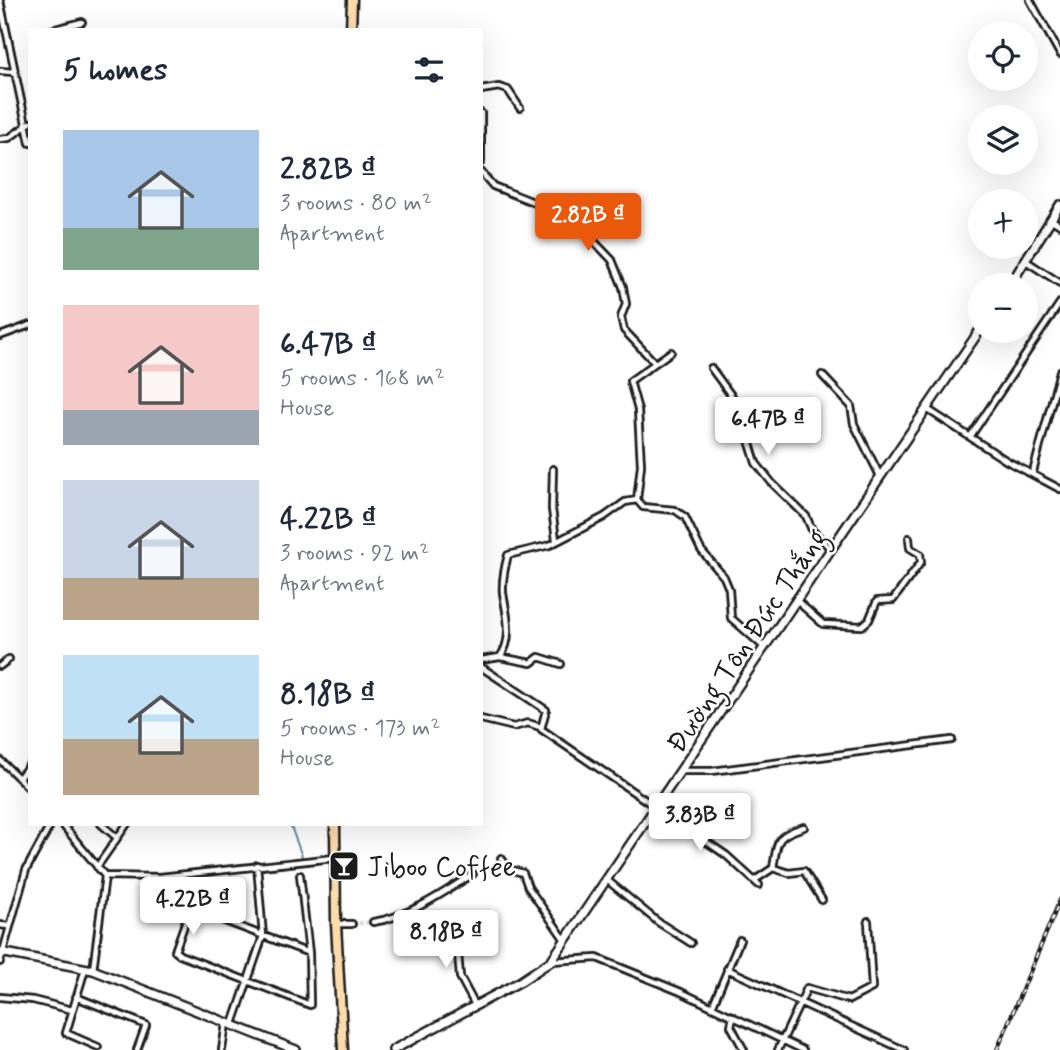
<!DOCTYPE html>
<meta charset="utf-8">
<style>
body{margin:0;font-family:Mynerve,sans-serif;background:#f6f6f7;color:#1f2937;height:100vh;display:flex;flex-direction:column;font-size:26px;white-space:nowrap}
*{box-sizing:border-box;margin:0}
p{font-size:23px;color:#747a83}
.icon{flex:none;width:38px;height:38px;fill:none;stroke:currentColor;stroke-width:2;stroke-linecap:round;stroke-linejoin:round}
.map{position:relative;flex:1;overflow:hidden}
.details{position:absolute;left:28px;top:28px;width:455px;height:798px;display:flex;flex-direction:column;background:#fff;border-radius:0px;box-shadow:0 7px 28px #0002}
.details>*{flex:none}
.controls{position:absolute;left:968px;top:21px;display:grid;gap:14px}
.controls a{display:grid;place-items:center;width:70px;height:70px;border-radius:50%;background:#fff;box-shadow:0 7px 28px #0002;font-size:35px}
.price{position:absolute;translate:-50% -60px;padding:0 16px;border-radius:7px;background:#fff;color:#222;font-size:23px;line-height:46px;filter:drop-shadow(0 2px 4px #0008)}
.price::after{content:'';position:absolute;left:50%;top:42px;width:21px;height:16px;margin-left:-10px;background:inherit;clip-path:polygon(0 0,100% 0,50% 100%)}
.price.on{background:#ea580c;color:#fff}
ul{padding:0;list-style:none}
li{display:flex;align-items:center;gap:21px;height:175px;padding:0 35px}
li span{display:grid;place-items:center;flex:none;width:196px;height:140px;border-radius:0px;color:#555}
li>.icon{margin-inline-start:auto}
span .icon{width:84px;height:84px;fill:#fffc;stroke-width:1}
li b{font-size:30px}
h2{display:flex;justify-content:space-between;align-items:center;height:84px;padding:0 35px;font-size:30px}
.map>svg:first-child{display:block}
</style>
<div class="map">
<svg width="1060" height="1050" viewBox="0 0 1060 1050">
<rect width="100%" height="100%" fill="#fff"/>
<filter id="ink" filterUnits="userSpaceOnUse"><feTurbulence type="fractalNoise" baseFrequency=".0143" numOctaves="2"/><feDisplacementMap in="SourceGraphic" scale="14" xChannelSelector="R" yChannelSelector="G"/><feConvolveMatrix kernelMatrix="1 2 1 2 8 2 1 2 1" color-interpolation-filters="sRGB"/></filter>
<g filter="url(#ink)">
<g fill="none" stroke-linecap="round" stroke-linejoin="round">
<!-- stream -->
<path stroke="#628b9c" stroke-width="2" d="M4,0l25,122
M290,824l13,35"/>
<!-- minor-tunnel -->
<path stroke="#ddd" stroke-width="4.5" stroke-dasharray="4.5 2" stroke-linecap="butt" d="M352,924l21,-2"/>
<!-- minor casing -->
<g stroke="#1c1c1c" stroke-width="10">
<path id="minor" d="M1030,0l30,54
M0,1l30,142
M51,30l31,-8
M0,71l14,1
M481,90l18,-3 9,3 12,18
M481,113v49
M0,139l9,-1 21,-15
M481,172l12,14 93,37 4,14 22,23 11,27 3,17 -5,13 3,13 31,33
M1052,220l8,5
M1026,261l34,22
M0,336l30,-11
M671,352l-41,29 8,29 3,55 -4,35 6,7 32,3 10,7 16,33 23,27 5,12 2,29 33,29
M711,368l25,34 -5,19 17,16 8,26 16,20 34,33 6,14 19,19
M822,375l29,31 3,18 26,52
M927,409l80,52 53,28
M970,437l90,-134
M553,469l-1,40 4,31
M1033,472l27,-101
M797,601l26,23 39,2 7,-6 8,-19 16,-1 28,-38 -1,-8 -10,-6 -1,-10
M500,657l31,6 8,-6 22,7
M481,660l19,-3c14,-18 6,-44 3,-64 -1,-12 2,-27 5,-38l42,-10 54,-28 21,-15 12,-2
M0,666l9,-7
M481,667l65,43 -5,19 185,126 33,30
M481,719l33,8 14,-4 12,4
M0,760l30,29
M683,771h29l240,-31
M19,778l11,-14
M62,824l43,52 55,1 174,-19
M101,824l15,13
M501,858l8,11 14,4 5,14 37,53
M97,867l30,-43
M773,868l16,5 15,-2 18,29
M773,868c5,-28 2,-32 31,-41
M300,875l9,78 1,52 -130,-50 -5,-4 11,-31 15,-8 108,41
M607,880l51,42 33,21
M755,880l18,-12
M449,921l8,20 3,36 15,28
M373,922c38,-6 68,-28 100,-48
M337,924h15
M0,925l8,1
M552,961l45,-3 84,34 122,58
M0,962l26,-92 25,-46
M85,969l-19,64 32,14
M727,969l177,81
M93,970l12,-94
M0,997l33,3 39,10
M76,997l70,28 -9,25
M712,1007l28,-67
M733,1016l-2,10 13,24
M233,1024l30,-88 -6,-71
M222,1050l4,-27
M778,1050l29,-62 42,12 23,-12 -4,-67"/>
</g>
<!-- secondary casing -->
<g stroke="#1c1c1c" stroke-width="12">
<path id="secondary" d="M1010,285l50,-80
M0,952l93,18 203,80
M393,1050l128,-69 30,-20 429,-631"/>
</g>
<!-- trunk casing -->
<g stroke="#1c1c1c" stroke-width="13">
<path id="trunk" d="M351,30l1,-30
M335,824l1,100 7,126"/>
</g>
<!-- minor -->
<use href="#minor" stroke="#fff" stroke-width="4.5"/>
<!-- secondary -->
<use href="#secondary" stroke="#fff" stroke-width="7"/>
<!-- trunk -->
<use href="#trunk" stroke="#fddcac" stroke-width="8"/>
<!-- rail casing -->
<g stroke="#1c1c1c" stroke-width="4.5">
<path id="rail" d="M997,1050l63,-150"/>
</g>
<!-- rail -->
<use href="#rail" stroke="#fff" stroke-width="2" stroke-dasharray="5" stroke-linecap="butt"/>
</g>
</g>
<!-- icons -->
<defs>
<g id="bar-square" transform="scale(1.575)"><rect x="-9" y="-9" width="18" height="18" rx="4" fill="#1c1c1c" stroke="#fff"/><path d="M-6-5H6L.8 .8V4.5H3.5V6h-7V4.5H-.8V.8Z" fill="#fff"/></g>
</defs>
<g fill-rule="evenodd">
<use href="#bar-square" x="344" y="866"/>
</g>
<g text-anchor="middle" stroke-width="5" stroke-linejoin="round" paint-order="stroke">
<!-- street labels -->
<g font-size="28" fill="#1c1c1c" stroke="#fff">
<text transform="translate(746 640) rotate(-56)" y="10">Đường Tôn Đức Thắng</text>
</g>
<!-- poi labels -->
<g font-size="28" fill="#1c1c1c" stroke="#fff" text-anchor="start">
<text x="367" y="876">Jiboo Coffee</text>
</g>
</g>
</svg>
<div class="controls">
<a><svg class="icon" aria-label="locate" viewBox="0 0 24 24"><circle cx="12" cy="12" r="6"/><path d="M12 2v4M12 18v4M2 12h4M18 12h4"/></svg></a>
<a><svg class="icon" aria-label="layers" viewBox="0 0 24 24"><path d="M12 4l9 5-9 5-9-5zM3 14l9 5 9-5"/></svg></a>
<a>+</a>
<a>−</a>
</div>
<b class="price on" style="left:588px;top:253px">2.82B ₫</b>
<b class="price" style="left:768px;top:457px">6.47B ₫</b>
<b class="price" style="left:700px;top:853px">3.83B ₫</b>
<b class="price" style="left:193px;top:937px">4.22B ₫</b>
<b class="price" style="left:446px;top:970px">8.18B ₫</b>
<section class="details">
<h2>5 homes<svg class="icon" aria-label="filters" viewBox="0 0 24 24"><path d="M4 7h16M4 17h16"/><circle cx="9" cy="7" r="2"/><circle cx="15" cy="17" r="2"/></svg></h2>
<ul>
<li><span style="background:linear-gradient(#a9c7e8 70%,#7fa58c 0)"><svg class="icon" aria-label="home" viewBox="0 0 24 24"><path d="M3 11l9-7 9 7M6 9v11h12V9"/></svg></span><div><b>2.82B ₫</b><p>3 rooms · 80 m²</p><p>Apartment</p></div></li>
<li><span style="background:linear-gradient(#f6c9c9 75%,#9aa5b1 0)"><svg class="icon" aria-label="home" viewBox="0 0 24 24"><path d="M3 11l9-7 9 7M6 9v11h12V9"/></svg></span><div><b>6.47B ₫</b><p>5 rooms · 168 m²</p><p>House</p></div></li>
<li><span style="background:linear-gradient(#c9d6e8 70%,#b9a48a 0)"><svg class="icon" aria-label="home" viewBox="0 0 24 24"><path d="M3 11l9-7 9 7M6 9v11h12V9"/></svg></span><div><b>4.22B ₫</b><p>3 rooms · 92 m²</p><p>Apartment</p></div></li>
<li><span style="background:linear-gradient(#bfe0f5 60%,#b9a48a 0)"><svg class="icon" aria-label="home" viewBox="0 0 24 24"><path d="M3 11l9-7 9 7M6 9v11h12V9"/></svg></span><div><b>8.18B ₫</b><p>5 rooms · 173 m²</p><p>House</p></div></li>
</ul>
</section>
</div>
